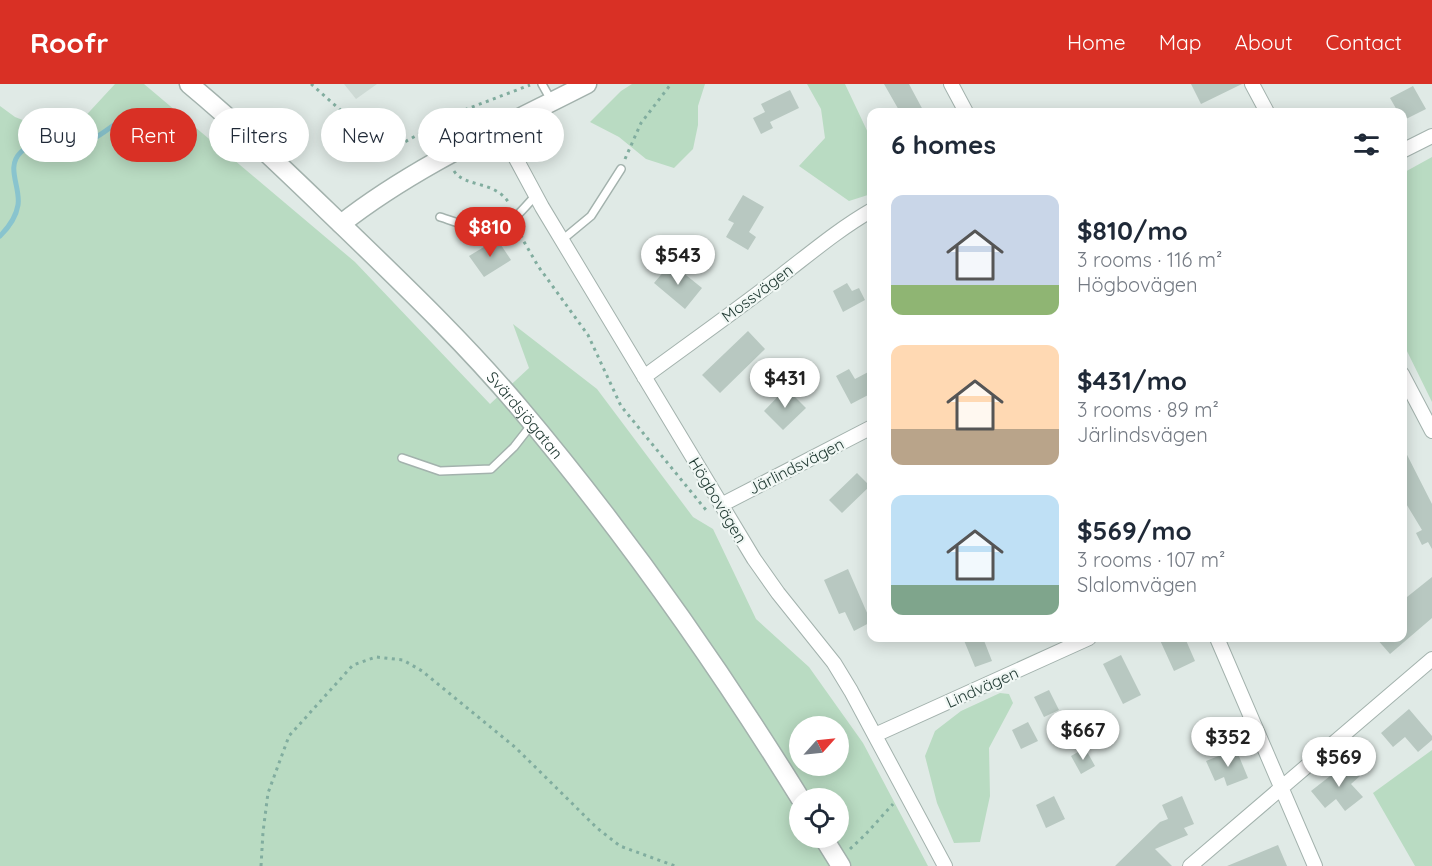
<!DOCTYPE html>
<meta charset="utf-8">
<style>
body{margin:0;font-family:Quicksand,sans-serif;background:#f2f2f3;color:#1f2937;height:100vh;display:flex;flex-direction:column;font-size:22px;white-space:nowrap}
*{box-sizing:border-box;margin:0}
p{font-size:20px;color:#747a83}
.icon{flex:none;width:33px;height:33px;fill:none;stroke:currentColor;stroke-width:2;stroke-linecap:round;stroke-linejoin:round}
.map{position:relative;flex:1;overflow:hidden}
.sheet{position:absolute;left:867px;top:24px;width:540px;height:534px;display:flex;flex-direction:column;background:#fff;border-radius:12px;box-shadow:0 3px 15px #0003}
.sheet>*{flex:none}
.guide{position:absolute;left:18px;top:24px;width:570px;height:54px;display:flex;gap:12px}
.needle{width:39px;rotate:63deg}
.tools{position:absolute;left:789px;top:632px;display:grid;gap:12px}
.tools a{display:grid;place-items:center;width:60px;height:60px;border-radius:50%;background:#fff;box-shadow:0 3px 15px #0003;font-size:30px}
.price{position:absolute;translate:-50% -51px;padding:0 14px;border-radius:21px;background:#fff;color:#222;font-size:20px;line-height:39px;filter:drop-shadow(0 2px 3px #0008)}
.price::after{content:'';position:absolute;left:50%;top:36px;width:18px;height:14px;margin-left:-9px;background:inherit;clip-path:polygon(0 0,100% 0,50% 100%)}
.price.active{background:#d93025;color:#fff}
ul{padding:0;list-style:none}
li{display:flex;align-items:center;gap:18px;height:150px;padding:0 24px}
li span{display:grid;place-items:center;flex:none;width:168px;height:120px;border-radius:12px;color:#555}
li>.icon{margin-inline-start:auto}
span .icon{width:72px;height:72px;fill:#fffc;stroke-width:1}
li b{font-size:26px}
h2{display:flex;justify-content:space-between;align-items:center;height:72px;padding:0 24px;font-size:26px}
.pill{padding:0 21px;border-radius:27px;background:#fff;box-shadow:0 3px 15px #0003;font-size:21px;line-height:54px}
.pill.active{background:#d93025;color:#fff}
header{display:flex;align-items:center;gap:36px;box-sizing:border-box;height:84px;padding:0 30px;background:#d93025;color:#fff}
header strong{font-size:28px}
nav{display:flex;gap:33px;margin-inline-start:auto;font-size:21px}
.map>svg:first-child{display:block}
</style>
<header>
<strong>Roofr</strong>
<nav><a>Home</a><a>Map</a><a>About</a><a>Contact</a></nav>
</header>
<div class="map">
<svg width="1432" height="782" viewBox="0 0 1432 782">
<rect width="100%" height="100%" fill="#e0eae6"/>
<!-- built -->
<path fill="#cedad5" d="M344,0h33l-21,15z"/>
<!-- green -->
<path fill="#b9dbc2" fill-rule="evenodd" d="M115,0h29l211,178 135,142 39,-36 -16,-44 84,65 96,128 20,12 43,90 53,48 54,76 65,123h-928v-760l15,11 51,20zM800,642h38v39h-38zM800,714h38v39h-38z
M632,0h73l-7,22v19l-5,24 -19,19 -28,-9 -27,-22 -29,-15 31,-31z
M807,0h38l26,55v55l-22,7 -50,-35 26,-28 -4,-29z
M1432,73v245l-29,-59v-170z
M1000,609l9,1 4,9 -24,45 1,48 -10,46 -26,1 -17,-40 -12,-47 10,-25 26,-20z
M1432,666v116h-17l-42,-73z"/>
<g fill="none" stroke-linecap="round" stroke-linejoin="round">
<!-- stream -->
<path stroke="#89c4ce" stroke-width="5" d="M0,152c9,-9 16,-18 18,-31 3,-18 -13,-38 3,-53 13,-13 33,-5 49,-5 17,0 42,-21 56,-31"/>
</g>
<!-- building -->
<path fill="#b8c8c1" d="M884,0h25l15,28h-24z
M1191,0h51l-41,20z
M1413,2l13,23 -24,12v-9h-4l-8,-14z
M790,6l9,18 -29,14 3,6 -12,6 -8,-16 12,-6 -4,-8z
M743,111l21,12 -15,25 7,5 -8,13 -22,-13 8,-14 -6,-3z
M497,155l14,21 -27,17 -15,-21z
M671,179l31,25 -17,21 -31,-26z
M847,199l5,8 7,-3 6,12 -22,12 -10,-21z
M748,247l17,18 -45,44 -18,-18z
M849,285l6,10 17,-9v23l-21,11 -15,-28z
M786,304l20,20 -23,22 -19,-19z
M1402,361l30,59v45l-4,-7 -6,3 -6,-12 6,-3 -20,-33z
M857,389l13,13 -28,27 -13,-13z
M848,485l23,53 -17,9 -9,-19 -6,2 -15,-34z
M1432,493v41l-42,36 -14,-16h26v-37z
M963,554h20l9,23 -17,6z
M1159,554h26l10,23 -21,10z
M1121,571l20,40 -18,9 -20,-40z
M1049,606l10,20 -15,7 -10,-20z
M1409,625l23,27v4l-14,12 -13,-15 -12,10 -12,-14z
M1028,638l10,19 -17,8 -9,-19z
M1085,664l10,18 -14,8 -10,-18z
M1236,665l12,29 -21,8 -3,-9 -9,4 -9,-20z
M1348,678l12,14 -9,8 12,13 -18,14 -9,-12 -11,9 -14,-17z
M1054,712l11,23 -19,9 -10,-23z
M1182,712l12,28 -10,4 4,7 -33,14 17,17h-57l45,-44 8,-3 -6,-14z
M1278,761l9,21h-60z"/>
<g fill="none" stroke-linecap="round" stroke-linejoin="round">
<!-- service casing -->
<g stroke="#a3b2ad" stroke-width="10">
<path id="service" d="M542,0l9,16
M440,133c14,4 41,16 56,12 15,-4 29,-22 40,-34
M562,156l29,-24 30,-47
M402,374l38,13 51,-2 23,-22 18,-23"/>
</g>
<!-- minor casing -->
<g stroke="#a3b2ad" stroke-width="16">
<path id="minor" d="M951,0l15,28
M1252,0l15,28
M500,45l42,78 212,352 24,34 56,70 17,28 94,175
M1402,67l30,-15
M1402,290l30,57
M644,293c46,-34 93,-67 138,-102 30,-23 57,-46 90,-65
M721,421l151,-78
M1217,554l98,228
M875,651l214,-97
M1190,782l242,-207"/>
</g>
<!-- tertiary casing -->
<g stroke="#a3b2ad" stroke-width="21">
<g id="tertiary">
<path id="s1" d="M189,0c54,45 103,93 154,142 60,58 121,116 175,180 104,123 197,255 282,392"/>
<path d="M341,140c74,-58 162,-97 246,-140"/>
<path d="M823,753l18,29"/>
</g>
</g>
<!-- path -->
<path stroke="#81ad9f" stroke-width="3" stroke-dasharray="3 4.5" stroke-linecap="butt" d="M311,0l69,61 12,4 67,-37 71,-27
M429,44l8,15
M625,75l16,-36 30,-39
M454,87c11,17 43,9 56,34
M518,144l5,12 15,26 50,69 33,71 85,104
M850,765l15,-14 28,-31
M261,782l2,-34 5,-39 21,-57 64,-71 23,-8 27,3 19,11 94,77 81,80 23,18 55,20"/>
<!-- service -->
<use href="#service" stroke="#fff" stroke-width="7"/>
<!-- minor -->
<use href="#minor" stroke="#fff" stroke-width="14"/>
<!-- tertiary -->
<use href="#tertiary" stroke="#fff" stroke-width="18"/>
</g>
<g text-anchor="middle" stroke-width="4.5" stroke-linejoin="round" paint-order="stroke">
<!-- street labels -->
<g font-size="16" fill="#213a33" stroke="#f0f7f4">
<text transform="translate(757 209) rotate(-37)" y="6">Mossvägen</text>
<text dy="6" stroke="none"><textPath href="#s1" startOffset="472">Svärdsjögatan</textPath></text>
<text transform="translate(796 382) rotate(-27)" y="6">Järlindsvägen</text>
<text transform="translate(718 416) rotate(59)" y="6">Högbovägen</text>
<text transform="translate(982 603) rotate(-24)" y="6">Lindvägen</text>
</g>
</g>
</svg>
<div class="tools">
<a><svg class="needle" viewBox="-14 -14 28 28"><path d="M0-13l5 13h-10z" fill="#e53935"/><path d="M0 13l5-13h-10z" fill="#747a83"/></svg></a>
<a><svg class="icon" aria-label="locate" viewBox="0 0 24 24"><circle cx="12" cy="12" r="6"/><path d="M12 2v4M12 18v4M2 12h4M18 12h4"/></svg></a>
</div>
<b class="price active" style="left:490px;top:174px">$810</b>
<b class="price" style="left:678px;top:202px">$543</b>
<b class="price" style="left:785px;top:325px">$431</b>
<b class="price" style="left:1083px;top:677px">$667</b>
<b class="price" style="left:1228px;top:684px">$352</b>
<b class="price" style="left:1339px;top:704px">$569</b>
<div class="guide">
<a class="pill">Buy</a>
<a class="pill active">Rent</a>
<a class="pill">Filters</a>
<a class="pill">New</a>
<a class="pill">Apartment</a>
</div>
<section class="sheet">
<h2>6 homes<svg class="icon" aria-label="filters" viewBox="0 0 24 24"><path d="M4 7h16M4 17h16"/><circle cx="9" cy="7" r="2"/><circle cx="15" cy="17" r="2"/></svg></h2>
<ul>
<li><span style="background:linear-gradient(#c9d6e8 75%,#8fb573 0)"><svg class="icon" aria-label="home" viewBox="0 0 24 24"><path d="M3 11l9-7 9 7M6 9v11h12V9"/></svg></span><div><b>$810/mo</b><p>3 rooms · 116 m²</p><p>Högbovägen</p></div></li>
<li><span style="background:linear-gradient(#ffd9b3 70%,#b9a48a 0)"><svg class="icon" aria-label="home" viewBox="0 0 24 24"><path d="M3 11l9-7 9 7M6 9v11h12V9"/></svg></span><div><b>$431/mo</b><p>3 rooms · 89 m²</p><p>Järlindsvägen</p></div></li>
<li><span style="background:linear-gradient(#bfe0f5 75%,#7fa58c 0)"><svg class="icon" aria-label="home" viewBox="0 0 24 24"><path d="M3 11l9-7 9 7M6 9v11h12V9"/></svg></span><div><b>$569/mo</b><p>3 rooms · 107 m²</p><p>Slalomvägen</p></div></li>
</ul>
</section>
</div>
